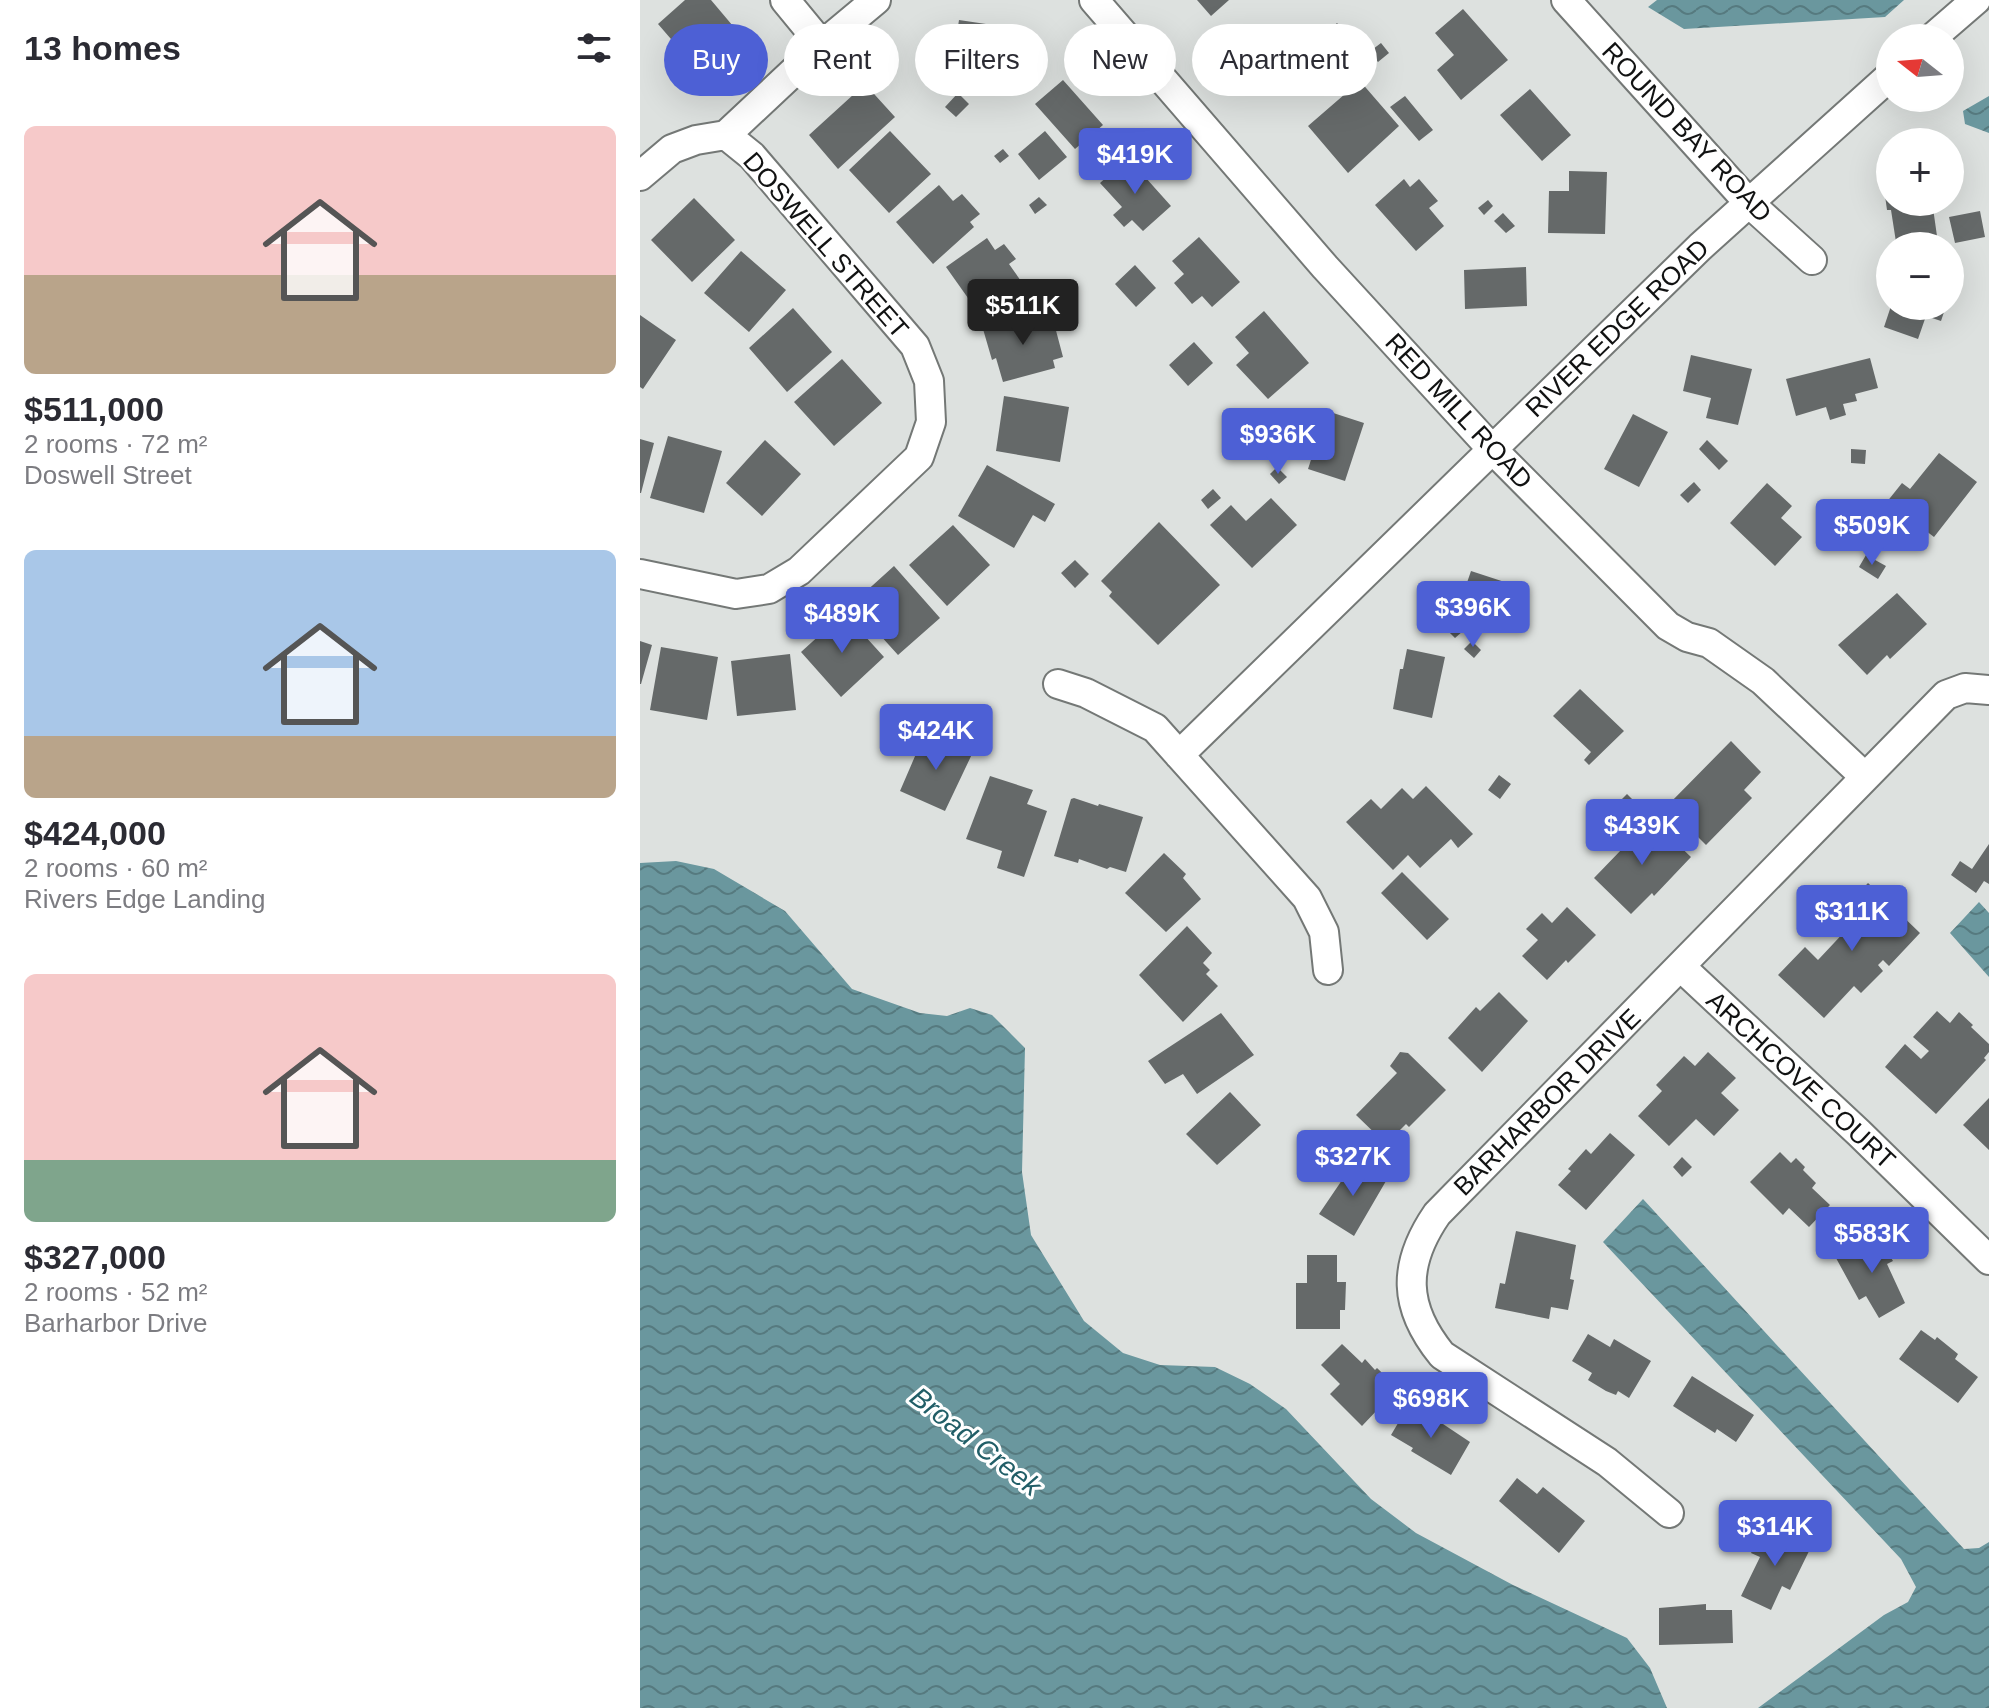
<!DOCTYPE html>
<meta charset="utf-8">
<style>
body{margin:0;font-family:Helvetica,sans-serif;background:#f7f7f7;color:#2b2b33;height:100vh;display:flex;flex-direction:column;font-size:30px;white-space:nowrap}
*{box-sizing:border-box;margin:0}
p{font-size:26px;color:#7c7c81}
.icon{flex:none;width:44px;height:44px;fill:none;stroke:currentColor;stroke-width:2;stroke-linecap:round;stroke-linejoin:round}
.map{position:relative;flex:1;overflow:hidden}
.details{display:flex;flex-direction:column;background:#fff;width:640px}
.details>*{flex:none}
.guide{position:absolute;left:24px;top:24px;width:760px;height:72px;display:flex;gap:16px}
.needle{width:52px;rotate:287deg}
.controls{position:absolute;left:1236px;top:24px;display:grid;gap:16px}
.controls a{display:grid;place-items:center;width:88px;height:88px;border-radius:50%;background:#fff;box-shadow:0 8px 32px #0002;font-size:40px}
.price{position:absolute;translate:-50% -68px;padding:0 18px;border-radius:8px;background:#4d60d5;color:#fff;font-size:26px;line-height:52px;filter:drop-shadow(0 2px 4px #0008)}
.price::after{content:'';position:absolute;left:50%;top:48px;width:24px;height:18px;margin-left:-12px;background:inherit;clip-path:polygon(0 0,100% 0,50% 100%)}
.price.current{background:#222;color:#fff}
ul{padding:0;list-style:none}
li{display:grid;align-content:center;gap:16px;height:424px;padding:0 24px}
li span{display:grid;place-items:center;height:248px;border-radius:12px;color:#555}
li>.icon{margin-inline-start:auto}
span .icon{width:144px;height:144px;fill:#fffc;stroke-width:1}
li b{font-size:34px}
h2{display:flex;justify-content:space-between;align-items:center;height:96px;padding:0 24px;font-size:34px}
.tag{padding:0 28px;border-radius:36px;background:#fff;box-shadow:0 8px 32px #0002;font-size:28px;line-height:72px}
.tag.current{background:#4d60d5;color:#fff}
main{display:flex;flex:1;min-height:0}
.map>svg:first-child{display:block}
</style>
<main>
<section class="details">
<h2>13 homes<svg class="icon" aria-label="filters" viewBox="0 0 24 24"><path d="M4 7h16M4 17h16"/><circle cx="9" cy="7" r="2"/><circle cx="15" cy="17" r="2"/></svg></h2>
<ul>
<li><span style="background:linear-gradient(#f6c9c9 60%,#b9a48a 0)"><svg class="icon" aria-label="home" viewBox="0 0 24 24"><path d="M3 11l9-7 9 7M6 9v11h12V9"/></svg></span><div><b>$511,000</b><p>2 rooms · 72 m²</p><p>Doswell Street</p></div></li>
<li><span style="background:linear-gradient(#a9c7e8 75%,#b9a48a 0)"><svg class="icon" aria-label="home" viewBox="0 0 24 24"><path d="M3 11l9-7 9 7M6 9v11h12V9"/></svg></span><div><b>$424,000</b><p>2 rooms · 60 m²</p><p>Rivers Edge Landing</p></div></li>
<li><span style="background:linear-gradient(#f6c9c9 75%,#7fa58c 0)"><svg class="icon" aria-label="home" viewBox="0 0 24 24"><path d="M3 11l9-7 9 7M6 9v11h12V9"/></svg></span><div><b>$327,000</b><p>2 rooms · 52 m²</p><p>Barharbor Drive</p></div></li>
</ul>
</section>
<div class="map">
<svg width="1349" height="1708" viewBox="0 0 1349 1708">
<defs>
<pattern id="water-waves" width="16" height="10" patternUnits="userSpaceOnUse" patternTransform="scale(2)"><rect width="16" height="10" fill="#6a979e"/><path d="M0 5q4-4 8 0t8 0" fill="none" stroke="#567a7f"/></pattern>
</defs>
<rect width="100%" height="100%" fill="#dde1df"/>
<!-- water -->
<path fill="url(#water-waves)" d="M1017,0h247l-19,17 -201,12 -36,-22z
M1349,96v37l-24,-9 -2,-13z
M36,861l38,8 71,42 67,78 68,24 27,3 23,-8 22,7 33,33 -3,124 9,63 53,86 39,32 37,12 55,2 35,17 36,25 85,90 45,34 97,52 114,53 23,30 17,40h-1027v-845z
M1339,902l10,11v64l-39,-44z
M1003,1199l321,350 15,-1 10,-6v166h-231l126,-93 24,-13 8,-15 -15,-28 -298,-317z"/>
<!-- building -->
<path fill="#656969" d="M45,0h26l27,32 -42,36 -38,-44z
M557,0h32l-18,16z
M823,9l45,51 -47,40 -24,-30 17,-15 -19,-22z
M319,20l60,9 -5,37 -14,-1 -3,16 -23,-3 2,-17 -23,-3z
M697,23l26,29 -27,24 -26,-28z
M626,24l9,10 8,-8 13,15 -9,7 19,22 -28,25 -41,-46z
M741,43l8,10 -11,9 -9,-10z
M423,80l40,45 -28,24 -40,-45z
M720,81l39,45 -51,47 -40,-47z
M225,84l30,33 -57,52 -29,-34z
M890,89l41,46 -29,26 -42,-46z
M318,93l11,11 -13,13 -11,-10z
M765,96l28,34 -14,11 -29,-34z
M250,131l41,43 -42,39 -40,-43z
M405,131l22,26 -28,23 -21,-26z
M363,149l6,7 -9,7 -6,-7z
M488,158l43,48 -28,25 -11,-11 -8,7 -11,-12 9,-8 -22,-24z
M929,171l38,1 -2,62 -57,-1 1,-42h20z
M1250,173v29h56v4l-13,2 4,28 -41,6 -5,-32h-4l-5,-36z
M764,179l6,8 9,-8 19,22 -9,7 15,18 -28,25 -41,-46z
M299,185l14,16 9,-7 18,20 -10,8 4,5 -41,37 -37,-42z
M399,197l8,8 -12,9 -6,-9z
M54,198l41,42 -43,42 -41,-42z
M848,200l5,6 -9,9 -6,-7z
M1340,211l5,26 -30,6 -6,-26z
M863,213l12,13 -9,7 -12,-12z
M559,237l41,45 -28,25 -10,-11 -10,8 -18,-21 10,-9 -12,-13z
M347,238l8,12 9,-6 12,15 -7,5 14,20 -43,31 -34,-48z
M101,251l45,39 -37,42 -45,-39z
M495,265l21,23 -20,19 -21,-23z
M886,267l1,39 -62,3 -1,-39z
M1251,306h55l-5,15 -15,-5 -8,23 -34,-12z
M153,308l39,44 -45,40 -38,-44z
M624,311l45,52 -41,36 -32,-34 13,-12 -14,-16z
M400,312l3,14 11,-3 9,34 -10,3 2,8 -52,14 -7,-24 -4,2 -9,-31z
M0,315l36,25 -33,49 -3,-2z
M554,342l19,21 -25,23 -19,-21z
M1051,355l61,14 -14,56 -32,-7 5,-20 -28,-7z
M1230,358l8,30 -23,6 2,7 -14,3 3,11 -16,5 -4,-13 -30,9 -10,-37z
M202,359l40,44 -48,43 -40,-44z
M364,396l65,11 -9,55 -64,-11z
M687,411l37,12 -19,58 -37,-12z
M993,414l35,18 -29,55 -35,-18z
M28,436l54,15 -18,62 -54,-15z
M0,439l14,4 -13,50h-1z
M125,440l36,34 -39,42 -36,-33z
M1067,440l21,21 -9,9 -20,-21z
M1211,449l15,1 -1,14 -14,-1z
M1299,453l38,29 -43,55 -17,-13 -6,8 -29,-24 20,-25 8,6z
M347,465l68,39 -10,18 -12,-7 -19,33 -56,-32z
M637,467l10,10 -8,7 -9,-10z
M1054,482l7,8 -13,13 -8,-8z
M1127,483l25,23 -11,12 21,19 -27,29 -45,-43z
M573,489l8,9 -13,11 -7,-9z
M631,498l26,27 -45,43 -42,-43 21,-20 15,16z
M519,522l61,63 -62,60 -49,-49 3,-4 -11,-11z
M313,525l37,40 -43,41 -38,-41z
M1226,555l20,11 -8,13 -19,-12z
M435,560l14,14 -14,14 -14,-15z
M254,566l46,52 -42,37 -46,-51z
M831,571l58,19 -12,36 -58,-20z
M1257,593l30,31 -37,35 -3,-4 -20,20 -29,-30z
M204,613l40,44 -43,40 -40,-45z
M815,623l8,8 -8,7 -7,-7z
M0,641l12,4 -11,39h-1z
M832,641l9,9 -7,8 -10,-9z
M21,647l57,10 -11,63 -57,-10z
M767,649l38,8 -13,61 -39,-9 7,-40h3z
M150,654l6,56 -59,6 -6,-55z
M940,689l44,42 -35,34 -5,-5 7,-8 -38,-36z
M285,733l48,19 -28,59 -45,-20z
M1091,741l30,31 -17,18 8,8 -46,47 -39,-39z
M859,775l12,9 -11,15 -12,-9z
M350,776l43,14 -6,14 20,7 -23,66 -27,-9 5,-17 -36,-12z
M786,786l47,48 -15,14 -7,-9 -31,29 -12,-13 -15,15 -47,-48 25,-23 10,10 21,-21 11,11z
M987,794l17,17 -23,23 -17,-17z
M434,798l24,8 1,-2 44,13 -17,55 -16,-5 -3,2 -28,-10 -1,4 -24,-7 17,-57z
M1011,819l40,38 -37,39 -2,-3 -21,21 -37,-36z
M1349,844v40l-5,-3 -8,12 -25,-18 9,-14 12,8z
M524,853l22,21 -3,4 18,21 -35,33 -41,-39z
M762,872l47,47 -22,21 -46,-47z
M1228,883l52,50 -31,33 -6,-6 -5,5 5,6 -22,22 -7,-7 -30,32 -46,-43 27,-28 13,13 31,-33 -12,-11z
M927,907l29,28 -28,28 -2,-3 -19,20 -25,-24 16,-16 -12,-11 16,-16 10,10z
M547,926l25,27 -9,10 7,7 -4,4 12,12 -35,36 -44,-47z
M859,992l29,29 -46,51 -34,-34 28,-31 4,4z
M1297,1011l13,12 9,-11 14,13 -2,2 18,17v8l-5,6 2,2 -50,54 -51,-47 20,-23 16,15 8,-8 -16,-14z
M581,1013l33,42 -57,39 -14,-20 -18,10 -17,-23z
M760,1052l8,1 38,37 -37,37 -3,-3 -20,20 -30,-29 41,-42 -7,-7z
M1068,1052l28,26 -15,15 18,17 -25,26 -18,-17 -27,27 -31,-30 24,-25 -6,-6 28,-29 11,10z
M590,1092l31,33 -44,40 -31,-31z
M1349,1098v52l-26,-25z
M970,1133l25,22 -49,55 -28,-25 13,-14 -3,-2 18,-20 5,5z
M1140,1152l11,11 5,-5 9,9 -2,3 13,13 -4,5 18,17 -21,22 -20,-19 -6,7 -33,-33z
M1042,1157l10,10 -10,10 -9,-10z
M715,1161l31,20 -32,55 -35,-22z
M876,1231l60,14 -6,34 4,1 -6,30 -17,-3 -2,12 -54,-11 5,-25 5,1z
M1237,1234l16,27 -6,3 18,39 -26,15 -13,-22 -7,4 -23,-42z
M667,1255h30v27h9l-1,28h-5v19h-44v-46h11z
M1281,1330l14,10 2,-3 21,17 -3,5 23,18 -20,26 -59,-44z
M948,1334l22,13 4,-8 37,22 -22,37 -11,-7 -2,4 -10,-4 -18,-11 4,-7 -20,-12z
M702,1344l20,19 3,-4 10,11 2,-2 21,20 -36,38 -32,-32 10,-10 -19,-19z
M1052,1376l62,39 -18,27 -19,-13 -2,4 -42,-27z
M767,1408l21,12 3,-4 39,26 -19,33 -40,-24 2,-3 -22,-13z
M877,1478l20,16 6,-7 42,34 -26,32 -60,-52z
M1129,1528l42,19 -21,43 -8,-4 -11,24 -30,-14 19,-39 -9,-4 6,-12 5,3z
M1066,1604v6h26l1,33 -74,2v-37z"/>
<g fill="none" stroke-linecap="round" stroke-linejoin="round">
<!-- street casing -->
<g stroke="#747876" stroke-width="32">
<path id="street" d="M145,0l37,45
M454,0l231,267 166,181 177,178 19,11 22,6 54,38 102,96
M926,0l183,203 63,57
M1292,38l44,-38
M0,176l32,-27 24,-9 30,-5 96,-90 54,-45
M0,574l96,20 33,-5 30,-18 120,-114 12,-35 -2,-41 -14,-35 -163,-190 -26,-21
M418,684l28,9 69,35 152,170 17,34 4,38
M539,755l521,-508 190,-171
M1041,967l178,166 130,127
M1029,1513l-62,-51 -165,-107c-39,-48 -40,-90 -5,-141l509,-519 19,-7 24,2"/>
</g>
<!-- street -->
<use href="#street" stroke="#fff" stroke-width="28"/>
</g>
<g text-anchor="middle" stroke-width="6" stroke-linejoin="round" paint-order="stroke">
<!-- street labels -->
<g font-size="26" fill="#111212" stroke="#fff">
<text transform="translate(1047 132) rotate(47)" y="9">ROUND BAY ROAD</text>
<text transform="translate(186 245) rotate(49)" y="9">DOSWELL STREET</text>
<text transform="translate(977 328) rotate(-44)" y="9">RIVER EDGE ROAD</text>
<text transform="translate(819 411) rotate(47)" y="9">RED MILL ROAD</text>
<text transform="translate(1161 1080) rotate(43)" y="9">ARCHCOVE COURT</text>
<text transform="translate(907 1102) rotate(-45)" y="9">BARHARBOR DRIVE</text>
</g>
<!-- water labels -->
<g font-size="28" font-style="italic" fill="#215e67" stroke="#fff">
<text transform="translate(336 1441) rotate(38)" y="10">Broad Creek</text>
</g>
</g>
</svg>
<div class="controls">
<a><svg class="needle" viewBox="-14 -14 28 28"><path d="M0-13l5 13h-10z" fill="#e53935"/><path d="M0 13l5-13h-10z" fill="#7c7c81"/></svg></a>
<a>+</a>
<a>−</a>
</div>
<b class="price" style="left:495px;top:196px">$419K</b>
<b class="price current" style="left:383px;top:347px">$511K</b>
<b class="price" style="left:638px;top:476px">$936K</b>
<b class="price" style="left:1232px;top:567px">$509K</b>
<b class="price" style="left:833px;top:649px">$396K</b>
<b class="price" style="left:202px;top:655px">$489K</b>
<b class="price" style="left:296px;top:772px">$424K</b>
<b class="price" style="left:1002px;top:867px">$439K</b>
<b class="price" style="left:1212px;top:953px">$311K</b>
<b class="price" style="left:713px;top:1198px">$327K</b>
<b class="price" style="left:1232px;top:1275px">$583K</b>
<b class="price" style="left:791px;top:1440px">$698K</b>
<b class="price" style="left:1135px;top:1568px">$314K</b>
<div class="guide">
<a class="tag current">Buy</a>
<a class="tag">Rent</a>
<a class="tag">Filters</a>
<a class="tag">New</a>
<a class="tag">Apartment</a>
</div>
</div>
</main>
